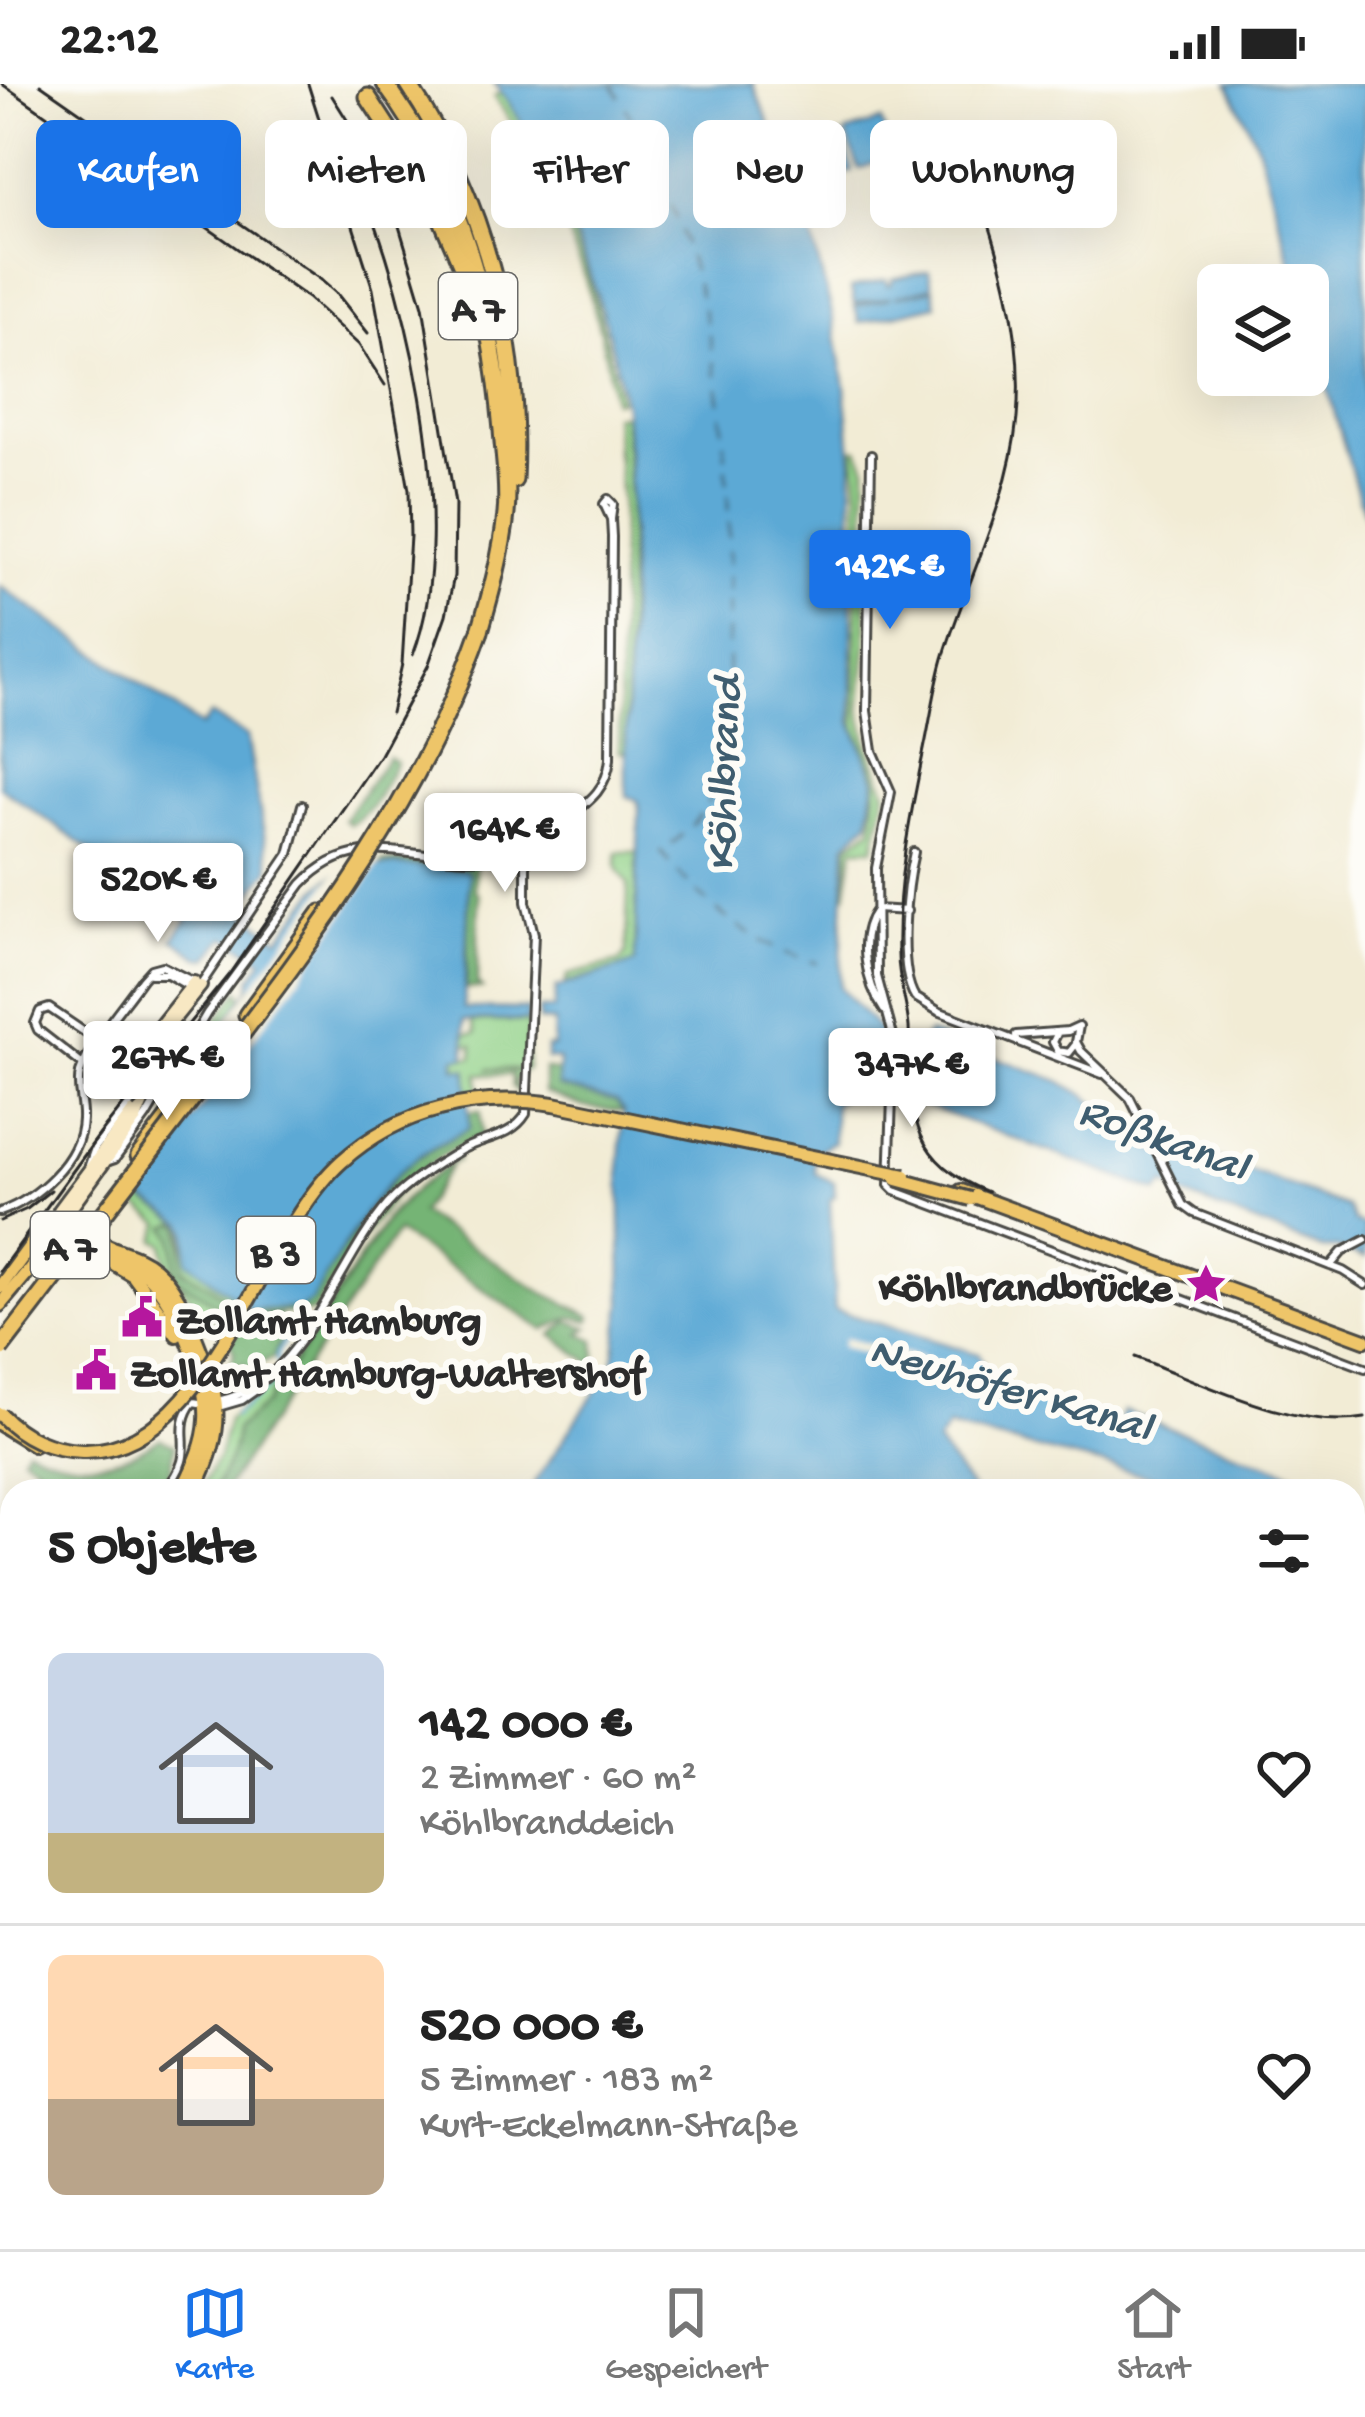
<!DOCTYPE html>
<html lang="de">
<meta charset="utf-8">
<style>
body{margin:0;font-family:"Gochi Hand",sans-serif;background:#f2f2f2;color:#222;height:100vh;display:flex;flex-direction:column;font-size:45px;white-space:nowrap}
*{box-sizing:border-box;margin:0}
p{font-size:39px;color:#767676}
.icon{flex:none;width:66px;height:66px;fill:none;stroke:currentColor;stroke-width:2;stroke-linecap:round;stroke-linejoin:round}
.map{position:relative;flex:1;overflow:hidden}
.drawer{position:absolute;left:0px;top:1395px;width:1365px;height:771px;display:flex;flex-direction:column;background:#fff;border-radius:36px 36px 0 0;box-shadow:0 12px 48px #0002}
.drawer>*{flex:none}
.banner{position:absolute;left:36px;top:36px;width:1293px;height:108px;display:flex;gap:24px}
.fabs{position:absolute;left:1197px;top:180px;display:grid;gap:24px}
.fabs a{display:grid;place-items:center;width:132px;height:132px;border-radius:18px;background:#fff;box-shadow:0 12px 48px #0002;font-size:60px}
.price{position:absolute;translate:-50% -102px;padding:0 27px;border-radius:12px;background:#fff;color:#222;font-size:39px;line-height:78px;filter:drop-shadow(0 3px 6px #0008)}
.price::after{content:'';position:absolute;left:50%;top:72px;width:36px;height:27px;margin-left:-18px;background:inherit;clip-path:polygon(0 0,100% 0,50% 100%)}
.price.current{background:#1a73e8;color:#fff}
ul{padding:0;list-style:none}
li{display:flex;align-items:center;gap:36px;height:300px;padding:0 48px}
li+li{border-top:3px solid #e0e0e0}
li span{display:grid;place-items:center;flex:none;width:336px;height:240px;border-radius:18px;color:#555}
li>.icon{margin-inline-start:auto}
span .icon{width:144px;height:144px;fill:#fffc;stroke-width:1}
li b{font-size:51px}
h2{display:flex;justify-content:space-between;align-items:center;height:144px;padding:0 48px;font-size:51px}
.pill{padding:0 42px;border-radius:18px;background:#fff;box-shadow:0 12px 48px #0002;font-size:42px;line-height:108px}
.pill.current{background:#1a73e8;color:#fff}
.status{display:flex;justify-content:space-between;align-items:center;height:84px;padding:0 60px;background:#fff;direction:ltr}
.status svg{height:33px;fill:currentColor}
.tab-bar{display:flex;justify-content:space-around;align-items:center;height:168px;border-top:3px solid #e0e0e0;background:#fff;font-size:33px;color:#767676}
.tab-bar a{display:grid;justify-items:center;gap:6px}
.tab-bar .current{color:#1a73e8}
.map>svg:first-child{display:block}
</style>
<div class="status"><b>22:12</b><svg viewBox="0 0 49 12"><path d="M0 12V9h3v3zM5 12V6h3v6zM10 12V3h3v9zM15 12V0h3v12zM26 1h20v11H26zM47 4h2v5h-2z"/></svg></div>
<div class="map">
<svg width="1365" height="2165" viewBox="0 0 1365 2165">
<rect width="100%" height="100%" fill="#fdfcf7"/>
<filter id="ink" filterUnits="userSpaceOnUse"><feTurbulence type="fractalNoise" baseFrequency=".00833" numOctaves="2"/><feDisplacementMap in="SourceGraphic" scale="24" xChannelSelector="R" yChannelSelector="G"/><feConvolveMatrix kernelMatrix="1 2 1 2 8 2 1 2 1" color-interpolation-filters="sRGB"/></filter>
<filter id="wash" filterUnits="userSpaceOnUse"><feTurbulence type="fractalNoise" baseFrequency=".004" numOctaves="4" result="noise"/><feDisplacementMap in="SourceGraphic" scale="48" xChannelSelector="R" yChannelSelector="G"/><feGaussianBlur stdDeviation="2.7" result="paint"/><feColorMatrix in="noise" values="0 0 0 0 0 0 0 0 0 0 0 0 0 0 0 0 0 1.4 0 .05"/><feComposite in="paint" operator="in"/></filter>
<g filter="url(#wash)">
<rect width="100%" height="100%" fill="#f2ecd5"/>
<!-- green -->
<path fill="#92d289" stroke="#5e7e5a" stroke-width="3" d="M500,8c62,78 100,211 119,308l-6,1c-14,-105 -57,-218 -119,-304z
M623,330l6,86 -4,252 -6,-1 2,-251 -7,-85z
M854,365h4l8,18v179l-6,64 8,35 18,47 -12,56h-20l-8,48 3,-51 23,-17 5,-48 -22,-54 3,-236z
M617,768h20l-2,111 -70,21 3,-9 51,-13 7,-8 2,-70 -11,-16z
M239,906l3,9 -105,143 32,-59z
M472,937l56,1 -1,47h-40l36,3 -9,10 10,17 -12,-13v-11l-34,-1 1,24 -11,1 -1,-30 -11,-1v-11h17v-12l-8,-1v-10l11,-1z
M417,1104l-28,29 -96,148 -14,14 -12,24 -32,27c3,14 -13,49 -23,60l-11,-2 17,-31 10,-38 61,-53 100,-152z
M137,1112l47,28 3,37 51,39 -4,6c-9,-6 -53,-37 -53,-42 -1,-9 3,-21 3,-31l-17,-6 6,10 3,41 56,37 -21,3c-19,-21 -47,-41 -47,-74l-8,-4 5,-17 -29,-21z"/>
<!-- forest -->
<path fill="#75b475" stroke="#507050" stroke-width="3" d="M388,673l8,5c-12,23 -22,49 -46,63l-6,-5z
M381,777l94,1v27l4,6 -2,88 5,5h-16l3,-115 -91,-7z
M544,985l15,3 -1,14 58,15 8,11 -40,-5 -40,-15z
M480,1027l2,25c-81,27 -124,110 -169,176l-67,3 4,-6 51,-1 93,-130 18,-17 57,-33v-16z
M459,1075l-7,4 -32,50 120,78 51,25 -1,5 -18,-4 -28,13 -147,-98 -173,259h-24l12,-1c10,-11 26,-46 23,-60l32,-27 12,-24 14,-14 96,-148 28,-29 38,-28z
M175,1139l6,2 2,46 28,15 23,20 -2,9 -56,-37 -3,-41 -6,-10z
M280,1233l1,9h11l-11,13 -8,19 -26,11 -4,-6 -14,7 5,-17 -4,-10 15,-25z
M569,1237l20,7 -9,5 15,7 1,16 -5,7 -39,-28z
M160,1354l15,7 -4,26 -17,20h-58l14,-12 -3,-4c-16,7 -32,-2 -47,3l-5,13h-32l14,-26 -15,-9 5,-8c47,21 88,22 133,-10z"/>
<!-- water -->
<path fill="#5ca9d5" stroke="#446a80" stroke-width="3" d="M495,0h258l52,128 27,101 13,74 7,75v260l23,58 -6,41 -23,23 -6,143 41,45 10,16 21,8 16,-23 132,48 28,17 62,51 15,4h37l145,54 7,15 11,4v32l-28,-10 -15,1 -136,-53 -21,-12 -7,8 -237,-88 -9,-15 -24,-6 -8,5h-22l-24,16v38c-15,5 -23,17 -18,32l18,8 1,14 -5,4 5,110 144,44 12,28 120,45 7,-3 5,-13 218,80h-131l-262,-64 -11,16 36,48h-444l84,-126 9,-61 -2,-147 4,-45 -8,-11 -58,-15 1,-26 -12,-1v-12h6l1,-25 -15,-1v-12h15l2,-21 79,-25 4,-155 -2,-8 -10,-4 -1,-12c-1,-117 10,-235 1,-350 -7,-101 -70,-271 -132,-350z
M1228,0h137v433l-57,-195v-37h-11l-40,-141z
M881,37l13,35 -35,13 -13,-36z
M841,51l12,36 -35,12 -13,-36z
M929,187l3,16 -37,10 38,-8 3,16 -77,18 -4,-16 37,-10 -38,7 -3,-16 35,-8 2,5 4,-1v-5z
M0,502l201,140 9,-11 37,21 23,132 -30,42 39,28c16,-18 30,-42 48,-58 26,-24 104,-12 138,-10l4,3 -5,135 64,1v12l-64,-1 2,37 -11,1v10l12,1 2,59c-19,11 -41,20 -58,34 -43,34 -72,94 -100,140l-10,6 -50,2 -64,-49v-30l-3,-7 -66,-41 -2,-15 20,-29 26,20 72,-94 -25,-21 41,-56 1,-10 12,-18 -37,-23 -18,21h-8l-27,-19 15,-20 -188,-132z
M1353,1872l12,4v289h-150l-3,-11h141z
M655,2154h255l1,11h-256z"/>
<!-- pier -->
<path fill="#f2ecd5" d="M382,776l-90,129 -162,210 -17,-13 -2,-13 29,-38 20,16 66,-85 -20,-17 134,-183z
M844,1254l117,29 -2,9 -117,-29z"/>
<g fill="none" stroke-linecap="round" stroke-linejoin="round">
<!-- stream -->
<path stroke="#5ca9d5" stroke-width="3" d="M277,1279v-9l17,-30
M233,1332l44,-35"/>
<!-- canal -->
<path stroke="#5ca9d5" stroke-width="6" d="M0,1863l12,1"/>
<!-- ferry -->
<path stroke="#3f5d6f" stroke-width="3" stroke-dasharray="15 12" stroke-linecap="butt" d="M612,0c102,173 122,340 116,537 -1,48 1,98 -6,146 -12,39 -28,62 -61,85 39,50 95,97 157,111"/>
</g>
</g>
<g filter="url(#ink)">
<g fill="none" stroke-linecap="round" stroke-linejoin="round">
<!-- street casing -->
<g stroke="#494844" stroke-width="12">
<path id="street" d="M871,371l-4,256 6,40 18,41 -15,76 1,108 17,63 -5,146 6,6 470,177
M914,768c-8,33 -17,116 1,145l23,14 164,63
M877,825l30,2
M876,826c-20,27 -10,74 8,100
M150,890h17l21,12
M200,902l89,-132 13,-49
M1068,947l11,-5 -3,16 5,9 49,47 53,107 11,8 149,58 22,14
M1058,948l-5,10 5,9 11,2 7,-9
M1016,951l52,-4
M83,981l-45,-35 -3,-7 5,-12 9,-3 50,34
M150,1001l26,-27
M106,1078l9,-3 31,-42 61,-104 95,-129c64,-68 137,-6 212,-32 21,-7 38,-22 55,-35 22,-17 38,-29 41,-58l2,-222 -1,-18 -7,-15 4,-5 5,5 -2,15
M89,1081l6,-17 35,-44
M0,1128c36,-13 81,-51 82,-93 1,-16 -6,-31 -2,-46 9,-29 44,-68 62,-94l9,-10 11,-3 32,16
M1330,1182l12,-14 23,-12
M215,1317c88,-13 120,-137 173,-197 19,-21 50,-41 75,-55 23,-12 49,-12 63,-35l8,-180 -8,-32v-40l-6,-12
M218,1323l24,-7 17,-12
M164,1407c38,-42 5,-57 29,-89l12,2
M0,1475l12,-2
M0,1555h12
M1353,1564l12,4
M0,1845l12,1
M0,2079h12
M136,2154l1,11
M1204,2154l3,11
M937,2165l1,-4"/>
</g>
<!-- secondary casing -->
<g stroke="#494844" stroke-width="16">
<path id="secondary" d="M59,1140v-14l74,-99 12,-67 49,-62
M35,1174l101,-139 8,-19 8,-53 49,-61"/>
</g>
<!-- primary casing -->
<g stroke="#494844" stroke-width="18">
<path id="primary" d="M961,1107l404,149
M104,1173c14,1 25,2 36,11 34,26 69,109 66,152 -1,25 -13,48 -24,71
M0,1203l42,-57 15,-13c19,5 31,19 48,28 17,8 35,11 50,24 19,17 29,40 38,63 27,67 35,91 1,159
M0,1221l56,-67 11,-3 66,40 44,60
M0,1340l34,21
M0,1504l12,-6
M0,1518l12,-7"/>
</g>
<!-- highway casing -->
<g stroke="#494844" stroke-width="21">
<path id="highway" d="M385,0c77,104 106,219 117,346 2,28 7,56 4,84 -4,39 -15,79 -26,117
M408,0c77,115 113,258 106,396
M368,13l63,97 45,105
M247,931l74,-102
M139,1072l42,-55"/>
</g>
<!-- street -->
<use href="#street" stroke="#fff" stroke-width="6"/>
<!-- secondary -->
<use href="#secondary" stroke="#f8e8c3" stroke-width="10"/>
<!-- primary -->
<use href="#primary" stroke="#eec569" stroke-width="12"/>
<!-- highway -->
<use href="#highway" stroke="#eec569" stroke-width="15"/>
<!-- rail -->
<path stroke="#2b2b2b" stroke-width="3" d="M2,0l306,214 51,47 26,40
M40,0l280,195 18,16 30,38
M308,0l65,205 36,201 1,46 -8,128 -11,49
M959,52c32,93 67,182 58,282 -8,82 -47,156 -72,234 -9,28 -13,59 -19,88 -15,72 -30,141 -28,216 0,24 9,47 11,71 4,77 -8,130 79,165
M341,59c64,123 123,381 72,512
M0,1137l27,-12 24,-19
M0,1187l105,-144 125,-154 150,-218 48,-89 18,-51 8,-39 1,-72 -32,-198 -24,-80 -28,-68 -39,-62
M1135,1273c66,25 160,74 230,61
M0,1953l12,12
M42,2154v11
M292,2154l2,11
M936,2154l3,11
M238,2165l1,-11"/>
<!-- street-bridge casing -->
<g stroke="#494844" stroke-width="12" stroke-linecap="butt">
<path id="street-bridge" d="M130,1020l20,-19"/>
</g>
<!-- primary-bridge casing -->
<g stroke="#494844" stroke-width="18" stroke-linecap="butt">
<path id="primary-bridge" d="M897,1095l74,20
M0,1330c22,23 50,36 82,37 126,4 176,-214 259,-289 59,-54 136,-69 213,-58l351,72"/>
</g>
<!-- highway-bridge casing -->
<g stroke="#494844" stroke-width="21" stroke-linecap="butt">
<path id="highway-bridge" d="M0,1265c70,-92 141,-183 211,-275 106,-138 211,-277 269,-443"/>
</g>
<!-- street-bridge -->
<use href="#street-bridge" stroke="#fff" stroke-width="6"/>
<!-- primary-bridge -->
<use href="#primary-bridge" stroke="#eec569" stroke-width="12"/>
<!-- highway-bridge -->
<use href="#highway-bridge" stroke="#eec569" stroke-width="15"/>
</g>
</g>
<!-- icons -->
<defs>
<g id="sight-bare" transform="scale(3.24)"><path d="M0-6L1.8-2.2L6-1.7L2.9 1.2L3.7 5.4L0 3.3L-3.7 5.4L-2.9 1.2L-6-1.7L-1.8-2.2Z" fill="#b5179e" stroke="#fdfcf7" stroke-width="2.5" paint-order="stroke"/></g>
<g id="civic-bare" transform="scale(3.24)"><path d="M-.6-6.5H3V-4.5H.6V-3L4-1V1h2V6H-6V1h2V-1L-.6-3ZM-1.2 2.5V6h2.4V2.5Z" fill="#b5179e" stroke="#fdfcf7" stroke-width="2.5" paint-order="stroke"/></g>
</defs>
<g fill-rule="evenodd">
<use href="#sight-bare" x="1206" y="1200"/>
<use href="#civic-bare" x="142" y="1233"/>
<use href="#civic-bare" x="96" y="1286"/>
</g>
<g text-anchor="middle" stroke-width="12" stroke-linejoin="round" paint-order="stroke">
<!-- shield labels -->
<g fill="#fdfcf7" stroke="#6a6a68" stroke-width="3">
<rect x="439" y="189" width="78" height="66" rx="9"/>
<rect x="31" y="1128" width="78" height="66" rx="9"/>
<rect x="237" y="1133" width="78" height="66" rx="9"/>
</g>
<g font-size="39" font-weight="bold" fill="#2b2b2b">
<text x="478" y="236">A 7</text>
<text x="70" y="1175">A 7</text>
<text x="276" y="1180">B 3</text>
</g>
<!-- poi labels -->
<g font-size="42" font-weight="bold" fill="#2b2b2b" stroke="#fdfcf7" text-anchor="start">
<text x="1172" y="1215" text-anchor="end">Köhlbrandbrücke</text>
<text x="176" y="1248">Zollamt Hamburg</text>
<text x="130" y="1301">Zollamt Hamburg-Waltershof</text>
</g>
<!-- water labels -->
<g font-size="45" font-style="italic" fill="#3f5d6f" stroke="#fdfcf7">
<text transform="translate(720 690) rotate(-88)" y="16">Köhlbrand</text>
<text transform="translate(1165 1051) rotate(20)" y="16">Roßkanal</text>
<text transform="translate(1012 1301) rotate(16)" y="16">Neuhöfer Kanal</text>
</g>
</g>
</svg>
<div class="fabs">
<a><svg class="icon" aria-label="layers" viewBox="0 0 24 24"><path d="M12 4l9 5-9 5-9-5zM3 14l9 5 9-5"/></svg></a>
</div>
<b class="price current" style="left:890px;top:548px">142K €</b>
<b class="price" style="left:505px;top:811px">164K €</b>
<b class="price" style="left:158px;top:861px">520K €</b>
<b class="price" style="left:167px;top:1039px">267K €</b>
<b class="price" style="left:912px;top:1046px">347K €</b>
<div class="banner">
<a class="pill current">Kaufen</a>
<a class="pill">Mieten</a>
<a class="pill">Filter</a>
<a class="pill">Neu</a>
<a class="pill">Wohnung</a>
</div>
<section class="drawer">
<h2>5 Objekte<svg class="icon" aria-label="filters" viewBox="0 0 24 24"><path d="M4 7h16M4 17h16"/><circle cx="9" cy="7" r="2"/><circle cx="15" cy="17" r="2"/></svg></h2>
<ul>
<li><span style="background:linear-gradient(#c9d6e8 75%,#c2b280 0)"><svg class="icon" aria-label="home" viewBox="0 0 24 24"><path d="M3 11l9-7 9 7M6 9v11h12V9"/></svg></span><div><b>142 000 €</b><p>2 Zimmer · 60 m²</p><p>Köhlbranddeich</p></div><svg class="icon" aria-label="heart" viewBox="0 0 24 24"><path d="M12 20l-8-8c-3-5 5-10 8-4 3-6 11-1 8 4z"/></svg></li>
<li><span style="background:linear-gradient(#ffd9b3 60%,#b9a48a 0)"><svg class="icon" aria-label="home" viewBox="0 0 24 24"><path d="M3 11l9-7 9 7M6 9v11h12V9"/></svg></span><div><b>520 000 €</b><p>5 Zimmer · 183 m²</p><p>Kurt-Eckelmann-Straße</p></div><svg class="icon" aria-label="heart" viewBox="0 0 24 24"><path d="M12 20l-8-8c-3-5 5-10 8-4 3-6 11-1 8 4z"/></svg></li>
</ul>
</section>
</div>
<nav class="tab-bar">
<a class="current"><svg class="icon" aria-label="map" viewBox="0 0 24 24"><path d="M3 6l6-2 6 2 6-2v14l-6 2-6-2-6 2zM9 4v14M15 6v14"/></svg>Karte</a>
<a><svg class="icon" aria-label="saved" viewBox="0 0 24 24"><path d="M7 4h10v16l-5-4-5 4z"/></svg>Gespeichert</a>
<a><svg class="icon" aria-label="home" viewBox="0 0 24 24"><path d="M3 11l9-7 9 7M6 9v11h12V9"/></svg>Start</a>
</nav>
